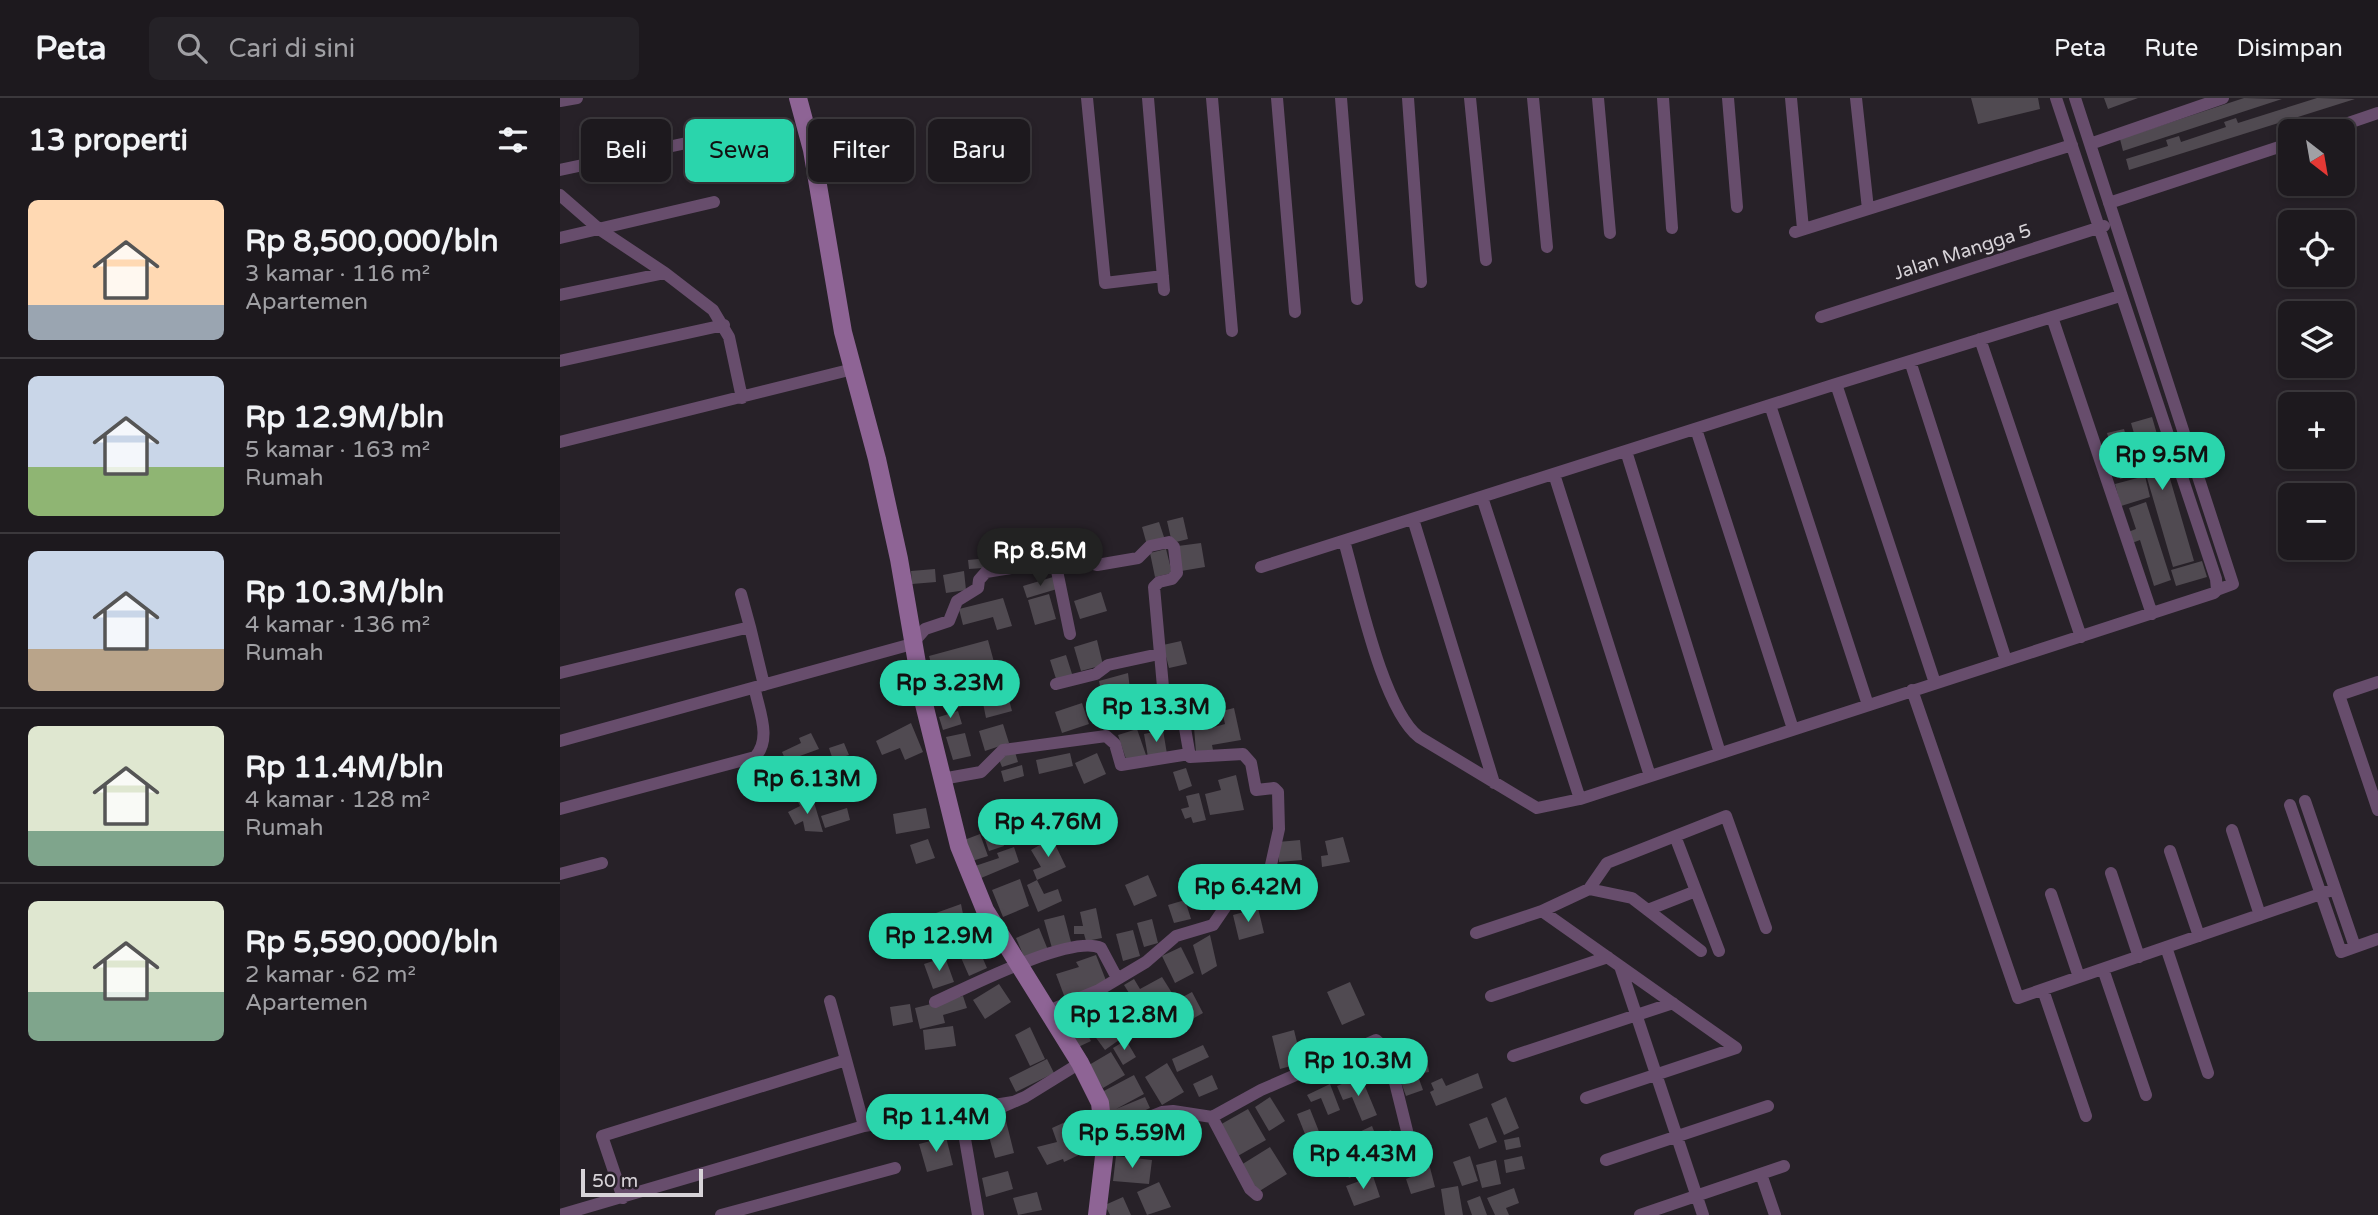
<!DOCTYPE html>
<html lang="id">
<meta charset="utf-8">
<style>
body{margin:0;font-family:"Varela Round",sans-serif;background:#252227;color:#f1f3f6;height:100vh;display:flex;flex-direction:column;font-size:26px;white-space:nowrap}
*{box-sizing:border-box;margin:0}
p{font-size:23px;color:#a0a0a4}
.icon{flex:none;width:38px;height:38px;fill:none;stroke:currentColor;stroke-width:2;stroke-linecap:round;stroke-linejoin:round}
.map{position:relative;flex:1;overflow:hidden}
.drawer{display:flex;flex-direction:column;background:#1d191e;width:560px}
.drawer>*{flex:none}
.top-card{position:absolute;left:21px;top:21px;width:665px;height:63px;display:flex;gap:14px}
.needle{width:46px;rotate:149deg}
.fabs{position:absolute;left:1718px;top:21px;display:grid;gap:14px}
.fabs a{display:grid;place-items:center;width:77px;height:77px;border-radius:10px;background:#1d191e;box-shadow:0 4px 10px #0003,0 0 0 2px #3b383c;font-size:35px}
.scale{position:absolute;left:21px;bottom:18px;width:122px;box-sizing:border-box;padding-left:7px;border:4px solid #d7d3d8;border-top:0;font-size:19px;line-height:24px;white-space:nowrap;color:#d7d3d8;-webkit-text-stroke:5px #272128;paint-order:stroke}
.price{position:absolute;translate:-50% -60px;padding:0 16px;border-radius:24px;background:#2ad5ac;color:#111;font-size:23px;line-height:46px;filter:drop-shadow(0 2px 4px #0008)}
.price::after{content:'';position:absolute;left:50%;top:42px;width:21px;height:16px;margin-left:-10px;background:inherit;clip-path:polygon(0 0,100% 0,50% 100%)}
.price.active{background:#222;color:#fff}
ul{padding:0;list-style:none}
li{display:flex;align-items:center;gap:21px;height:175px;padding:0 28px}
li+li{border-top:2px solid #3b383c}
li span{display:grid;place-items:center;flex:none;width:196px;height:140px;border-radius:10px;color:#555}
li>.icon{margin-inline-start:auto}
span .icon{width:84px;height:84px;fill:#fffc;stroke-width:1}
li b{font-size:30px}
h2{display:flex;justify-content:space-between;align-items:center;height:84px;padding:0 28px;font-size:30px}
.chip{padding:0 24px;border-radius:10px;background:#1d191e;box-shadow:0 4px 10px #0003,0 0 0 2px #3b383c;font-size:24px;line-height:63px}
.chip.active{background:#2ad5ac;color:#111}
header{display:flex;align-items:center;gap:42px;box-sizing:border-box;height:98px;padding:0 35px;background:#1d191e;border-bottom:2px solid #3b383c}
header strong{font-size:33px}
nav{display:flex;gap:38px;margin-inline-start:auto;font-size:24px}
.search{width:490px;height:63px;background:#252227;display:flex;align-items:center;gap:18px;box-sizing:border-box;padding:0 24px;border-radius:10px;color:#a0a0a4;font-size:26px}
main{display:flex;flex:1;min-height:0}
.map>svg:first-child{display:block}
</style>
<header>
<strong>Peta</strong>
<div class="search"><svg class="icon" aria-label="search" viewBox="0 0 24 24"><circle cx="10" cy="10" r="6"/><path d="M15 15l6 6"/></svg>Cari di sini</div>
<nav><a>Peta</a><a>Rute</a><a>Disimpan</a></nav>
</header>
<main>
<section class="drawer">
<h2>13 properti<svg class="icon" aria-label="filters" viewBox="0 0 24 24"><path d="M4 7h16M4 17h16"/><circle cx="9" cy="7" r="2"/><circle cx="15" cy="17" r="2"/></svg></h2>
<ul>
<li><span style="background:linear-gradient(#ffd9b3 75%,#9aa5b1 0)"><svg class="icon" aria-label="home" viewBox="0 0 24 24"><path d="M3 11l9-7 9 7M6 9v11h12V9"/></svg></span><div><b>Rp 8,500,000/bln</b><p>3 kamar · 116 m²</p><p>Apartemen</p></div></li>
<li><span style="background:linear-gradient(#c9d6e8 65%,#8fb573 0)"><svg class="icon" aria-label="home" viewBox="0 0 24 24"><path d="M3 11l9-7 9 7M6 9v11h12V9"/></svg></span><div><b>Rp 12.9M/bln</b><p>5 kamar · 163 m²</p><p>Rumah</p></div></li>
<li><span style="background:linear-gradient(#c9d6e8 70%,#b9a48a 0)"><svg class="icon" aria-label="home" viewBox="0 0 24 24"><path d="M3 11l9-7 9 7M6 9v11h12V9"/></svg></span><div><b>Rp 10.3M/bln</b><p>4 kamar · 136 m²</p><p>Rumah</p></div></li>
<li><span style="background:linear-gradient(#dfe7d0 75%,#7fa58c 0)"><svg class="icon" aria-label="home" viewBox="0 0 24 24"><path d="M3 11l9-7 9 7M6 9v11h12V9"/></svg></span><div><b>Rp 11.4M/bln</b><p>4 kamar · 128 m²</p><p>Rumah</p></div></li>
<li><span style="background:linear-gradient(#dfe7d0 65%,#7fa58c 0)"><svg class="icon" aria-label="home" viewBox="0 0 24 24"><path d="M3 11l9-7 9 7M6 9v11h12V9"/></svg></span><div><b>Rp 5,590,000/bln</b><p>2 kamar · 62 m²</p><p>Apartemen</p></div></li>
</ul>
</section>
<div class="map">
<svg width="1818" height="1117" viewBox="0 0 1818 1117">
<rect width="100%" height="100%" fill="#272128"/>
<!-- building -->
<path fill="#504a51" d="M1411,0h67l2,11 -62,15z
M1544,0h34l-30,11z
M1684,0l38,1 -159,52 -3,-12z
M1757,0l38,1 -226,71 -3,-11 42,-13 -2,-6 13,-4 2,6 45,-15 -2,-5 12,-4 2,5z
M1592,319l42,144 -21,6 -42,-144z
M1564,331l13,45 -17,5 -13,-46z
M1585,378l5,21 -29,9 -6,-22z
M1586,404l25,78 -17,6 -14,-46 -8,3 -4,-11 8,-3 -7,-21z
M623,419l5,22 -16,4 -5,-22z
M599,424l6,18 -18,5 -5,-18z
M477,437l10,22 -19,8 -9,-21z
M641,445l4,24 -24,4 -3,-25z
M606,451l6,24 -17,4 -5,-24z
M450,458l1,10 -42,3 -1,-9z
M1642,463l5,16 -31,9 -5,-16z
M375,471l1,13 -24,2 -1,-13z
M404,473l2,19 -20,3 -3,-18z
M493,479l4,12 -30,9 -4,-12z
M541,494l6,19 -27,8 -6,-18z
M489,496l7,25 -21,6 -7,-25z
M443,500l9,28 -15,4 -4,-13 -30,8 -4,-16z
M428,542l6,22 -59,15 -6,-21z
M537,542l6,25 -22,6 -7,-24z
M621,543l6,23 -18,4 -6,-23z
M506,557l7,22 -16,5 -7,-22z
M568,575l2,16 -28,7 -3,-15z
M401,586l5,21 -19,5 -5,-21z
M448,598l4,15 -26,7 -3,-15z
M555,598l7,26 -19,5 -8,-26z
M522,605l7,21 -27,9 -7,-21z
M674,610l7,32 -29,5 1,5 -17,2 -3,-37 16,-1 2,14 14,-4 -3,-13z
M398,613l4,13 -19,6 -4,-13z
M351,625l12,29 -18,8 -5,-12 -18,7 -6,-14z
M443,626l6,19 -24,8 -6,-20z
M577,631l9,26 -19,7 -9,-27z
M603,632l4,24 -19,3 -4,-23z
M251,635l8,16 -33,12 -4,-9 19,-9 -2,-5z
M405,635l6,23 -18,4 -7,-23z
M284,645l5,12 -16,5 -4,-12z
M455,654l3,10 -16,5 -4,-10z
M510,655l3,13 -34,8 -3,-14z
M537,655l9,21 -22,10 -9,-21z
M294,659l4,13 -39,11 -3,-13z
M462,667l2,11 -20,6 -3,-11z
M626,670l6,18 -13,5 -6,-19z
M229,673l5,20 -17,4 -5,-20z
M676,677l8,35 -34,5 -5,-21 16,-4 -3,-10z
M299,680l3,14 -27,6 -3,-14z
M639,695l7,27 -13,3 -2,-6 -6,2 -4,-10 8,-2 -3,-11z
M253,701l10,33 -18,-1 -2,-10 -8,4 -7,-13 12,-6 -2,-4z
M490,708l7,16 -21,9 -7,-15z
M287,710l3,12 -25,8 -4,-12z
M366,710l4,20 -34,6 -3,-20z
M437,728l7,20 -15,5 -7,-20z
M420,736l8,22 -22,7 -7,-21z
M783,739l7,25 -28,5 -1,-11 7,-1 -3,-14z
M492,740l14,29 -29,13 -4,-10 8,-3 -10,-17z
M368,741l7,19 -19,6 -6,-19z
M740,742l2,20 -23,2 -1,-20z
M454,749l5,15 -45,19 -5,-13 30,-10 -2,-5z
M680,766l8,29 -24,6 -8,-28z
M588,777l9,21 -23,10 -9,-21z
M460,781l9,27 -26,11 -11,-27z
M477,782l7,14 14,-5 4,12 -24,11 -11,-27z
M625,802l6,19 -17,4 -6,-18z
M401,806l5,25 -68,30 -15,-27z
M536,810l6,30 -16,3 -2,-7h-10v-8h9l-3,-14z
M698,810l6,25 -25,7 -6,-25z
M504,817l7,27 -19,6 -8,-28z
M592,821l6,24 -14,4 -7,-24z
M479,830l9,22 -23,9 -9,-21z
M573,832l7,26 -17,5 -7,-27z
M650,837l7,31 -15,9 -9,-30z
M417,847l10,23 -18,8 -10,-23z
M621,849l13,26 -19,10 -13,-27z
M536,857l11,28 -42,15 -9,-24 23,-7 -3,-5z
M385,859l9,25 -21,7 -9,-25z
M602,879l10,16 -16,10 3,7 -27,12 -11,-25 8,-4 -5,-8 10,-6 6,10z
M790,884l15,33 -23,10 -15,-33z
M439,886l12,18 -26,17 -12,-19z
M632,894l11,21 -16,9 -12,-21z
M403,898l4,12 -24,7 2,8 -25,6 -5,-21z
M350,906l3,18 -20,4 -3,-19z
M551,917l15,20 -21,15 -14,-19z
M393,928l3,20 -31,4 -2,-20z
M523,928l8,15 -17,8 -8,-15z
M470,929l15,32 -15,7 -15,-31z
M734,932l8,33 -22,6 -8,-33z
M566,942l10,17 -13,8 -10,-17z
M643,947l6,12 -32,15 -5,-13z
M551,954l14,23 -22,13 -14,-23z
M866,955l3,19 -32,5 -3,-18z
M487,961l7,14 -38,19 -7,-14z
M607,965l17,29 -22,13 -17,-28z
M918,975l5,15 -47,18 -6,-14 4,-2 -3,-7 11,-5 4,8z
M574,977l10,19 -28,15 29,-12 5,11 -36,17 -14,-32z
M652,977l6,14 -19,8 -6,-13z
M858,978l5,14 -17,6 -5,-14z
M794,981h8l15,36 -15,6 -10,-24 -9,3 -6,-14z
M770,986l10,26 -12,5 -7,-17 -10,4 -4,-7z
M710,999l15,24 -16,10 -14,-24z
M946,999l13,31 -15,7 -13,-31z
M688,1011l18,31 -30,17 -18,-31z
M750,1011l10,25 -13,5 -10,-25z
M927,1019l10,25 -18,7 -10,-25z
M512,1021l11,34 -19,9 -1,-3 -16,6 -10,-18 20,-5 -5,-14z
M599,1021l7,19 -37,16 -9,-17z
M446,1023l8,32 -19,5 -9,-32z
M812,1028l4,10 15,-6 5,12 -35,17 -6,-14 5,-2 -3,-10z
M386,1039l7,28 -26,7 -8,-28z
M959,1039l2,10 -15,3 -2,-10z
M789,1046l11,19 23,-9 4,9 -38,15 -11,-26z
M770,1048l11,22 -10,6 -13,-21z
M710,1049l17,27 -29,18 -17,-27z
M866,1054l9,35 -24,7 -5,-15 10,-4 -5,-18z
M556,1058l36,4 -3,24 -36,-3z
M910,1058l8,25 -16,5 -9,-24z
M962,1058l3,13 -19,4 -2,-13z
M936,1062l5,24 -19,4 -6,-23z
M448,1073l5,18 -27,8 -4,-19z
M813,1078l7,21 -26,9 -8,-20z
M599,1084l12,25 -24,8 -10,-23z
M898,1088l5,29h-18l-4,-26z
M954,1090l5,15 -13,5 3,7h-14l-8,-17z
M477,1094l5,18 -24,5 -5,-17z
M920,1098l7,19h-15l-5,-14z
M563,1099l8,18h-21l-5,-10z"/>
<g fill="none" stroke-linecap="round" stroke-linejoin="round">
<!-- street -->
<path stroke="#674d6c" stroke-width="12" d="M527,0l18,185 58,-7
M588,0l16,192
M652,0l20,233
M717,0l18,214
M781,0l16,201
M848,0l13,184
M910,0l16,162
M973,0l14,149
M1038,0l12,135
M1103,0l9,130
M1168,0l9,109
M1231,0l12,131
M1296,0l12,111
M1515,0l158,486 -16,6
M0,3l17,-3
M1765,33l53,-18
M1530,46l133,-46
M0,72l136,-29
M0,97l39,34 66,44 48,37 16,27 13,61
M1549,105l182,-60
M1235,134l277,-87
M0,140l154,-36
M0,197l105,-22
M1261,219l283,-91
M1492,219l100,297
M1420,241l101,298
M0,263l164,-36
M1350,263l96,299
M1210,307l98,300
M1136,331l97,300
M0,344l293,-73
M1066,353l94,302
M994,376l96,302
M922,399l98,302
M853,421l81,264
M784,443c14,48 38,167 75,196l118,71 43,-9 634,-206 3,-3 -1,-11 -160,-481
M495,463l15,73
M701,469l575,-183
M181,496l9,33
M0,575l190,-46 14,58
M1818,584l-39,13 39,115
M1375,585l-99,-299 284,-88
M496,586l40,-10 12,-9 51,-11
M1352,592l106,308 317,-109
M0,643l352,-97 13,-15 24,-8 8,-20 21,-13 1,-8 7,-8 69,-11 28,-11 7,13 7,2 41,-7 12,-12 19,-4 5,5 3,26 -5,6 -13,3 -5,5 9,100 18,18 9,52 53,-3 8,9 5,27 18,-2 4,4 1,37 -8,36 8,27 -19,7 -32,4 -15,22 -37,11 -30,26 -47,28 -51,21
M382,681l39,-7 22,-22 103,-14 9,8 6,21 68,-11
M1745,703l50,146
M1730,707l51,147 37,-13
M0,711l195,-52c17,-18 4,-46 0,-67
M1672,732l28,85
M1115,738l44,115
M1610,753l29,85
M1551,775l28,84
M0,776l42,-11
M1029,791l43,9 69,53
M1491,796l28,83
M1090,811l46,-18
M982,813l194,137
M916,835l66,-22 47,-22 18,-26 119,-47 40,112
M1606,849l42,126
M1060,868l83,249
M1543,871l43,126
M1483,892l43,126
M931,898l117,-39
M270,903l34,125
M375,904c31,-14 136,-68 166,-54l16,30
M953,958l160,-53
M1026,1000l150,-50
M652,1019l38,72 7,6
M544,1037l58,-23 11,-1 39,6 49,-27 115,-50 11,10 24,97
M1046,1062l162,-54
M1201,1076l14,41
M63,1100l-21,-62 244,-76
M0,1117l304,-89 149,-24
M161,1117l174,-47
M418,1117l-13,-76v-16l60,-26 55,-34
M1080,1117l144,-49"/>
<!-- secondary -->
<path stroke="#8e6495" stroke-width="18" d="M238,0l14,52 31,182 34,127 22,100 25,145 35,142 26,64 95,153 20,40 5,45 -8,67"/>
</g>
<g text-anchor="middle" stroke-width="5" stroke-linejoin="round" paint-order="stroke">
<!-- street labels -->
<g font-size="19" fill="#d7d3d8" stroke="#272128">
<text transform="translate(1402 153) rotate(-18)" y="7">Jalan Mangga 5</text>
</g>
</g>
</svg>
<div class="fabs">
<a><svg class="needle" viewBox="-14 -14 28 28"><path d="M0-13l5 13h-10z" fill="#e53935"/><path d="M0 13l5-13h-10z" fill="#a0a0a4"/></svg></a>
<a><svg class="icon" aria-label="locate" viewBox="0 0 24 24"><circle cx="12" cy="12" r="6"/><path d="M12 2v4M12 18v4M2 12h4M18 12h4"/></svg></a>
<a><svg class="icon" aria-label="layers" viewBox="0 0 24 24"><path d="M12 4l9 5-9 5-9-5zM3 14l9 5 9-5"/></svg></a>
<a>+</a>
<a>−</a>
</div>
<div class="scale">50 m</div>
<b class="price" style="left:1602px;top:394px">Rp 9.5M</b>
<b class="price active" style="left:480px;top:490px">Rp 8.5M</b>
<b class="price" style="left:390px;top:622px">Rp 3.23M</b>
<b class="price" style="left:596px;top:646px">Rp 13.3M</b>
<b class="price" style="left:247px;top:718px">Rp 6.13M</b>
<b class="price" style="left:488px;top:761px">Rp 4.76M</b>
<b class="price" style="left:688px;top:826px">Rp 6.42M</b>
<b class="price" style="left:379px;top:875px">Rp 12.9M</b>
<b class="price" style="left:564px;top:954px">Rp 12.8M</b>
<b class="price" style="left:798px;top:1000px">Rp 10.3M</b>
<b class="price" style="left:376px;top:1056px">Rp 11.4M</b>
<b class="price" style="left:572px;top:1072px">Rp 5.59M</b>
<b class="price" style="left:803px;top:1093px">Rp 4.43M</b>
<div class="top-card">
<a class="chip">Beli</a>
<a class="chip active">Sewa</a>
<a class="chip">Filter</a>
<a class="chip">Baru</a>
</div>
</div>
</main>
